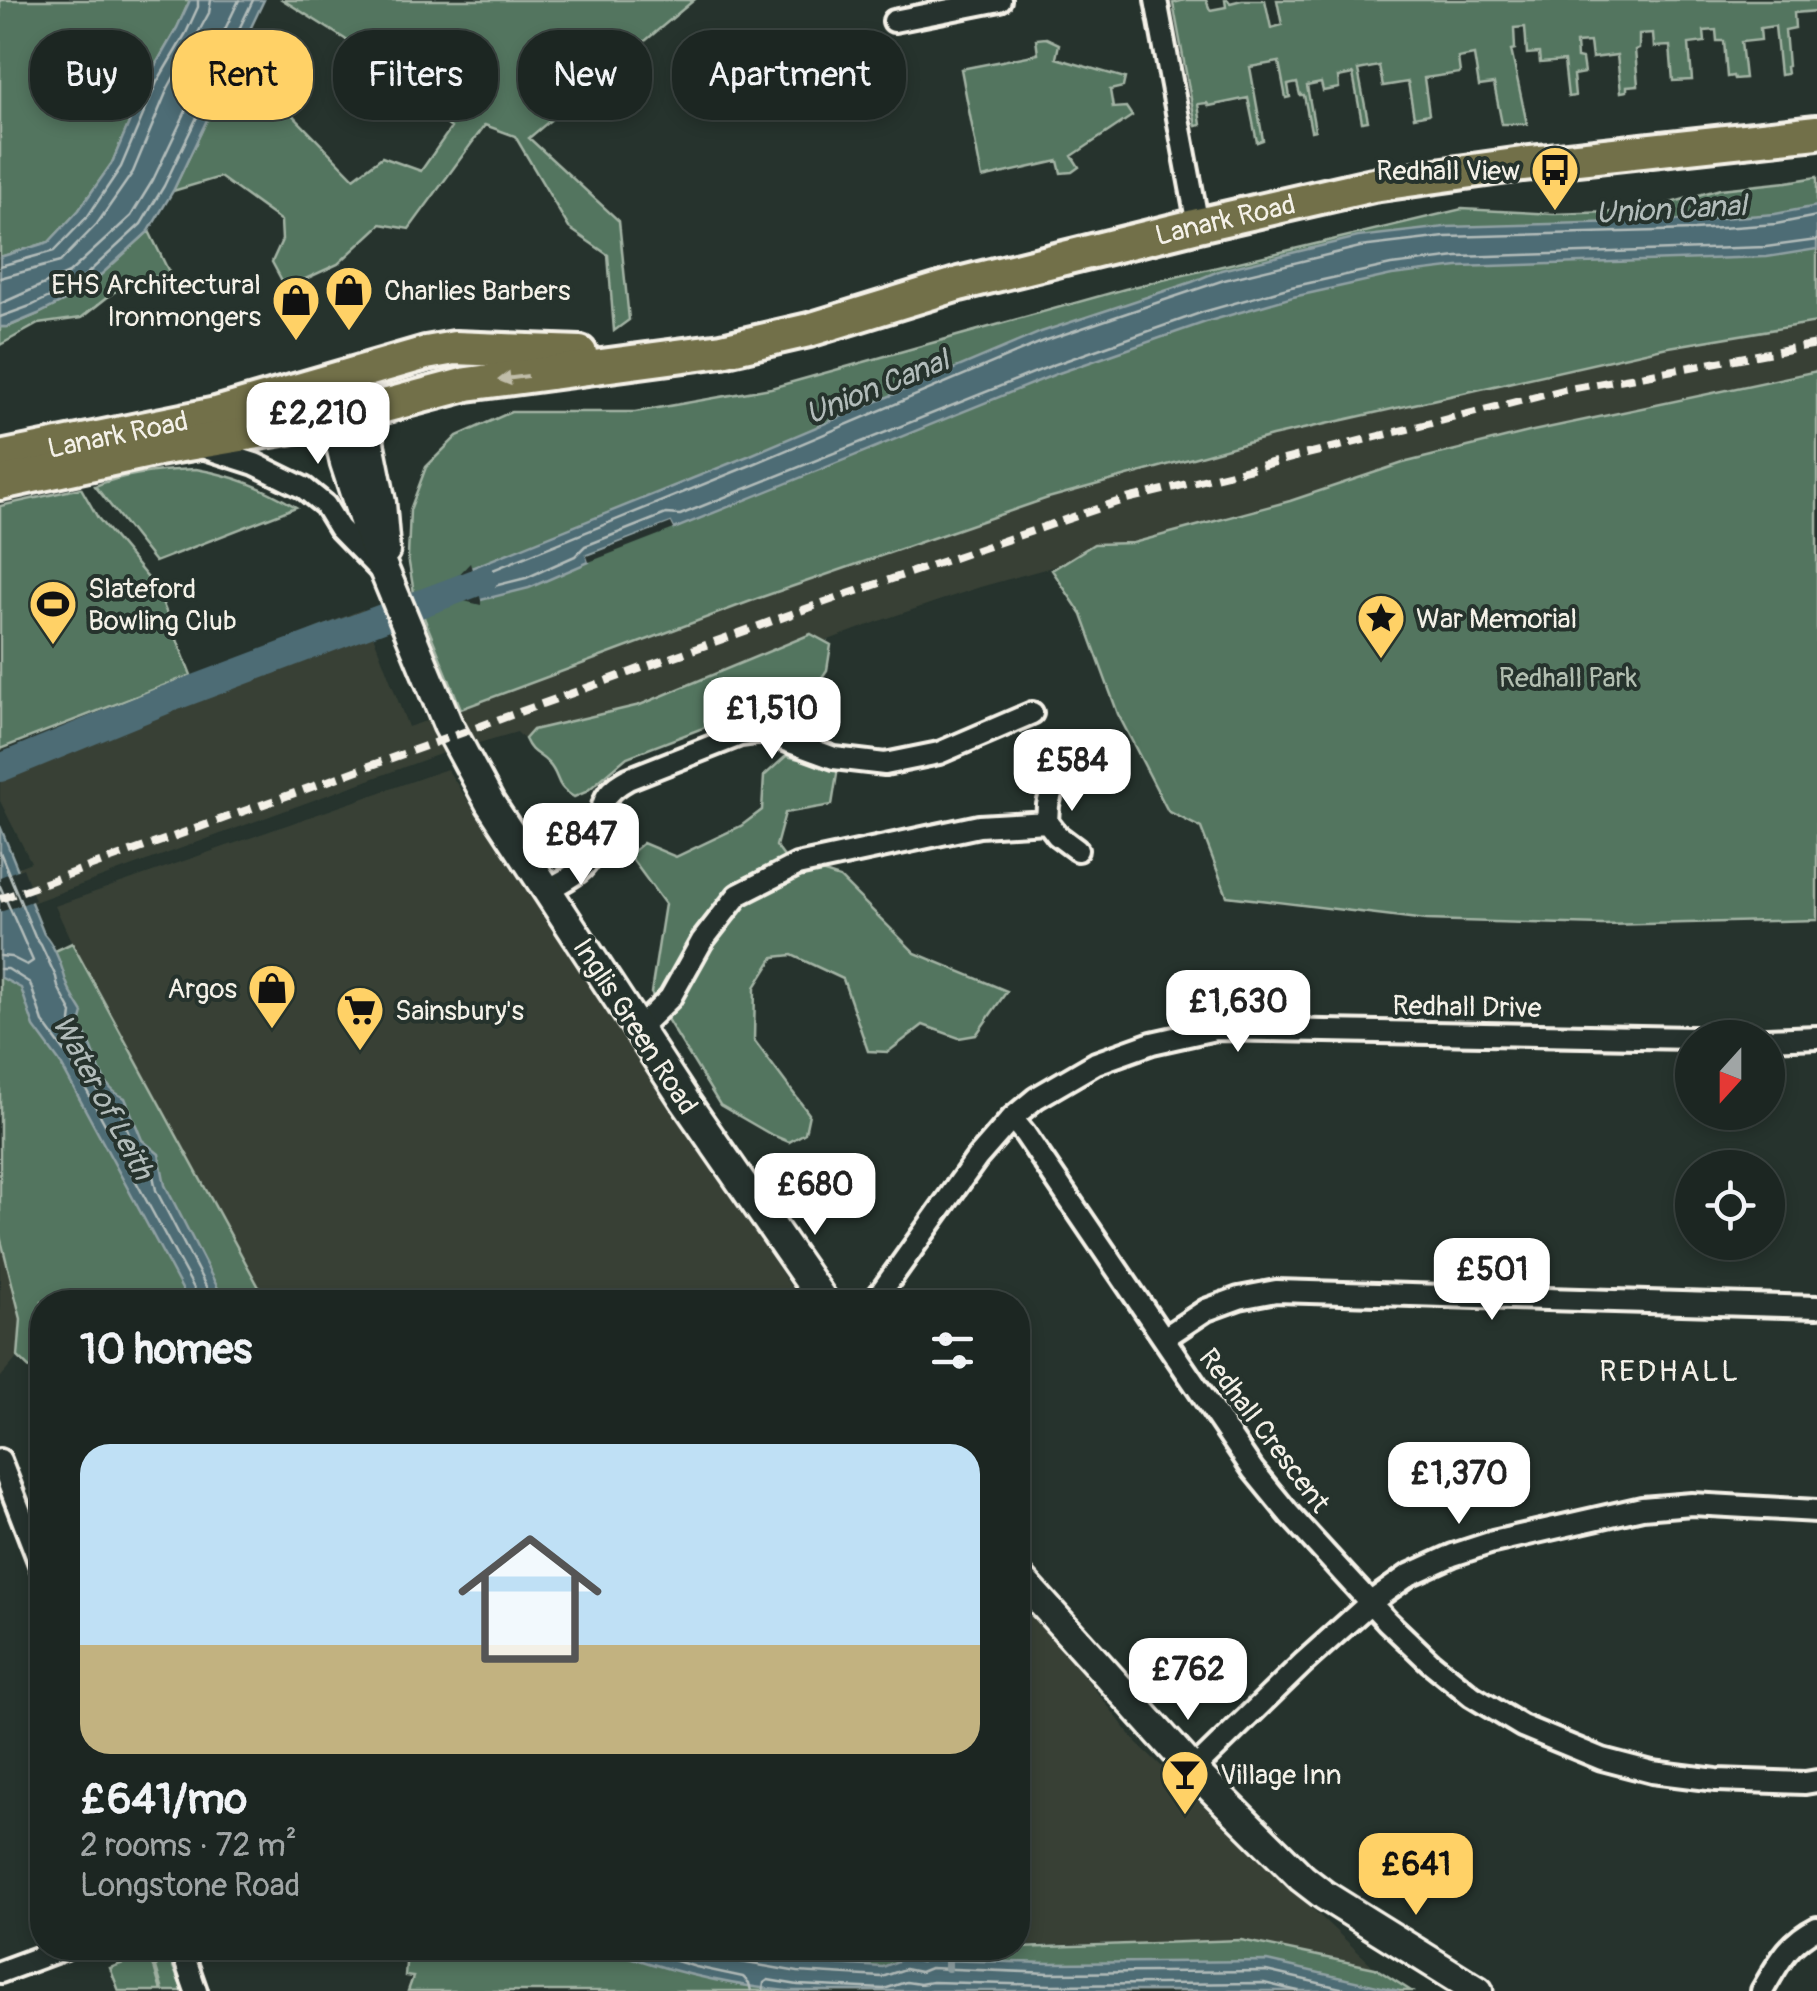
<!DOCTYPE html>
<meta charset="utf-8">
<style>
body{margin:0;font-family:Pangolin,sans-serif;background:#252e2a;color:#f1f3f6;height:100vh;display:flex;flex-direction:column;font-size:38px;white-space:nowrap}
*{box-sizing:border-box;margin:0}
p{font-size:32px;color:#a0a5a5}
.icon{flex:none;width:55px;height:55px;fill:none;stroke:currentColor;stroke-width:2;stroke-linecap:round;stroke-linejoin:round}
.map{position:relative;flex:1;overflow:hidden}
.panel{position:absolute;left:30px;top:1290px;width:1000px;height:670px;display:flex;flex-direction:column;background:#1c2622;border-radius:40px;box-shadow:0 5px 15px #0003,0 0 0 2px #3a4340}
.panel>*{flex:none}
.guide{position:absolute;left:30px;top:30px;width:1000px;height:90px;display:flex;gap:20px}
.needle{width:65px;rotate:201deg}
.controls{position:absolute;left:1675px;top:1020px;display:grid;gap:20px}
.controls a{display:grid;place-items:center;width:110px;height:110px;border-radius:50%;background:#1c2622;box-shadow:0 5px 15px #0003,0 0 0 2px #3a4340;font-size:50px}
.price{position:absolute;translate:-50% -85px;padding:0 22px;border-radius:20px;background:#fff;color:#222;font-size:32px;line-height:65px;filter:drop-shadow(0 2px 5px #0008)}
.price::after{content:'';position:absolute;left:50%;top:60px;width:30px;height:22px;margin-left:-15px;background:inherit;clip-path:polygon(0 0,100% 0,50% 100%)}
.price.selected{background:#ffd166;color:#111}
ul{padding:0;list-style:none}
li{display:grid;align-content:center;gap:20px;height:530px;padding:0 50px}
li+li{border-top:2px solid #3a4340}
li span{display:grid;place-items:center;height:310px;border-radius:30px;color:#555}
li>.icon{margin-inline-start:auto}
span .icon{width:180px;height:180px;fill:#fffc;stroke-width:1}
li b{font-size:42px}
h2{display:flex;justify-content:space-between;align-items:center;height:120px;padding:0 50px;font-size:42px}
.tag{padding:0 35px;border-radius:40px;background:#1c2622;box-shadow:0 5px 15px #0003,0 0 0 2px #3a4340;font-size:35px;line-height:90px}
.tag.selected{background:#ffd166;color:#111}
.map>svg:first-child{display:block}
</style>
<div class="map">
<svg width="1817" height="1991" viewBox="0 0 1817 1991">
<rect width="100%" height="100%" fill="#26332d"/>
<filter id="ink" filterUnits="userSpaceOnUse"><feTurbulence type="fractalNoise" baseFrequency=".01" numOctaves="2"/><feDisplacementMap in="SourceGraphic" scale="20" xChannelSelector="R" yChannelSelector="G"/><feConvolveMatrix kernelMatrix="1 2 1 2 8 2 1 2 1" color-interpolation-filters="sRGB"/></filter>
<g filter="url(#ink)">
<!-- built -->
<path fill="#384136" d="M1817,255v116l-284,60 -130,32 -113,38 -310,86 -95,32 -97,36 -232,116 -39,-39 -77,22 -406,148 -34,15v-43l31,-12 -31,-61v-45l363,-147 45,118 53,-18 79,-73z
M447,769l354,533h-534l-195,-359 -17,-37z
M0,1236l21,83 -3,38 -18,21z
M1018,1592l119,151 238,225 -134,-28 -223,6z"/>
<!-- green -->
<path fill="#52755f" stroke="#a3b3a4" stroke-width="2.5" d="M0,0h190l-13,28 -29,50 -36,85 -33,47 -30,32 -49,15z
M283,0h411l-165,138 90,83 10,99 -15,11 -6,-76 -39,-27 -54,-92 -30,-11 -76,104 -28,-5 -43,40 -52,24 -14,-26 10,-22 -1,-19 -61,-44 -47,14 61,-128 32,25 88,90 28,-21 39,14 30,-43 -106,-89z
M1185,0h21l4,10 16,-3 -1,-7h3l2,3 12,-3h23l6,28 11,-3 -5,-25h540v11l-23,2 1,15 -10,2 3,36 -2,1 1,7 -7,1 -5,-49 -15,2 1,12 -20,2 4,36 -11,1 -1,-3 -6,1 -3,-36h-7l-1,-11 -12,1 1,11 -16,2 3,36 -19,1 -3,-35 -16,1 -1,-14 -14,1v14l-4,2 3,35 -11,1v5l-6,1 -4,-37 -25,3 -2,-16 -14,1 1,15 5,1 2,14 -11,2 2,21 -7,1 -4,-36 -24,2 -1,-10 -12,1 -2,-27 -11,1 1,21 -4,1 16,74h-25l-8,-40 -15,2 -5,-31 -16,3 2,15 -36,5 5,36 -15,3 -6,-35 -25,4 -4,-20 -21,4 10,51 -6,1 -9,-48 -15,3 1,11 -16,3 -2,-8 -14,3 8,44 -4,1 -7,-36h-4l-3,-12 -9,2 2,12 -4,1 -7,-36 -29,5 13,73 -6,2 -9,-44 -39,8 -2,-3 -9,1 3,21 -5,1 -23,-123z
M1046,38l13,6 -3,14 69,20 -2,9 -13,3 3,18 13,-1 6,9 -60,40 7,11 -7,5 -11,1 -3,-12 -76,17 -21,-109 77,-15 -2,-15z
M1817,177v145l-154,26 -391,88 -224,62 -289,100 -298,111 -47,-116 -6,-36 2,-47 16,-43 31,-31 54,-24h124l136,-24 354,-99 337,-80 91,5 89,-3 78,-22 67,-7z
M149,231l20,41 -55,20 -33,26 -43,6 -38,21v-18h8l30,-13 44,-22z
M1817,371v549l-214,5 -177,-5 -199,-24 -26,-68 -33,-17 -50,-97 -36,-99 -30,-45 42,-26 39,-1 157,-42 113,-38 130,-32z
M196,469c39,7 66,18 100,38l-141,55 -60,-76c31,-13 68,-16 101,-17z
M81,488l17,30 59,71 34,86 -191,74v-243z
M811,634l20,11 -4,25 -15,22 -37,18 -28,1 -120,46 -41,35 -12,5c-21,-12 -13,-21 -26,-34 -10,-11 -16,-8 -23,-24l8,-9 107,-25z
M786,756l52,12 -6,37 -47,8 -9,33 11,15 53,17 75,75 92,38 -31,44 -17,3 -36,-13 -35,27 -20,-1 -25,-72 -51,-24 -18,2 -19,30 -1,53 55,74 -4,19 -16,9 -19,-8 -50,-29 -69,-112 14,-89 -36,-49 14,-12 33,14 65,-31 21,-16 2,-34z
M72,943l195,359h-225v78l-24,-23 3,-38 -21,-83v-259z
M1241,1940l134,28 36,23h-1003l5,-14 -8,-1 2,-25 -30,-3h641z
M158,1948l11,9 14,34h-20l-11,-38z
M150,1953l11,38h-42l-9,-23z"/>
<!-- water -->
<path fill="#4e6c75" stroke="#90a1a3" stroke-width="2.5" d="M190,0h74l-91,191 -24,40 -67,61 -44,22 -31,13h-7v-70l49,-15 30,-32 33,-47 36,-85 29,-50z
M1817,206v43l-50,8 -309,10 -66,8 -99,22 -87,25 -150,52 -382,155 -3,-6 -84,32 2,7 -60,26 -48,12 -32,-8 22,-24 277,-112 293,-124 151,-50 29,-12 137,-33 87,-10 249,-7 81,-6z
M0,826l44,108c11,12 18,33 22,47 4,12 11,22 17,32l-4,15c22,21 15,58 46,70l17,42 17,14 6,31 60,117h-36l-130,-241 -25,-34 -13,-39 -21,-11z
M604,1948h85l14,4h39l58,10 83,5 22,-9 16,4 9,-9 7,7 113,3 217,-2 132,30h-612c-63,-6 -123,-21 -183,-43z"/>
<!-- pier -->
<path fill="#26332d" d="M671,523l3,6 -85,33 -2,-6z
M470,563l11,37v5l-34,-8 -3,-4 1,-4z
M23,868l12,32 -35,12v-35z"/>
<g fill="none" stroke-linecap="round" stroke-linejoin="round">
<!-- shore -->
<path stroke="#b2bcba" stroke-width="2.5" d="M1817,216l-41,8 -82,6 -249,7 -85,10 -136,33 -180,61 -293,124 -273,111 -5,9 9,4 44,-11 49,-22 10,-10 81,-32 14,1 373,-150 150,-53 88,-25 100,-22 66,-8 309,-10 51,-7
M0,266l54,-15 34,-35 33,-49 36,-85 29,-49 12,-26v-7
M0,278l60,-16 37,-38 36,-52 35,-84 41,-75 2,-13
M0,304l69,-31 62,-57 22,-36 86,-180
M0,317l33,-12 43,-21 65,-60 23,-38 89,-186
M0,852l35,85 6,8 15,32 2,10 14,26 -2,18 14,23 5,23 10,15 20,16 14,37 17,15 6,30 58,112
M0,886l33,75 -6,4 -16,-8 -11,-1
M0,969h8l22,14 13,39 25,34 128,236 2,10
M634,1948l62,19 47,10 6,6 2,8
M733,1948l2,8 6,6 57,10 84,5 23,-8 15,3 10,-4 120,5 216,-2 88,20
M763,1991l1,-8 4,-3 30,5 86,4 22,-7 14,2 12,-2 118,3 214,-2 34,8"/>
<!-- stream -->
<path stroke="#90a1a3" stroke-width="8" d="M948,1948v20"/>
<!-- canal -->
<path stroke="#4e6c75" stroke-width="28" d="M0,768l168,-69 315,-119"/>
<!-- street casing -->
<g stroke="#f4f1e8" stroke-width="28">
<path id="street" d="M1156,0l42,225
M894,21l106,-21
M202,447l53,17 49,24 21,17 14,23 40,41
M1054,782l-6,23 -1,17 10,13 20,15
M548,890c11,-7 25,-13 34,-22 19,-19 14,-46 23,-68 4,-10 14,-16 23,-21l112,-44 23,-3 71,26 51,6 54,-11 93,-40
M638,1029l32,-31 32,-57 36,-46 59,-30 182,-39 68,-4
M1768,1039l49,-2
M1012,1118l13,16 228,336 36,44 98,107 43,41 42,34 50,30 80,33 50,13 64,8 89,3 12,-2
M874,1302l103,-144 35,-40 24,-20 60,-35 56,-20 63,-14 477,9
M1164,1338l42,-28 33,-12 37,-7 541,16
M0,1460l42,109
M1193,1770l111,-108 67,-60 38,-27 44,-20 40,-13 149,-34 50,-4 125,7
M181,1948l15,43
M0,1972l65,-24
M1762,1991c16,-27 25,-48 55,-63"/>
</g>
<!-- secondary casing -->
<g stroke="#f4f1e8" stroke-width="35">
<path id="secondary" d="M359,373l-18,22 -6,24 10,44 20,61 83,201 42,78 195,298 139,201
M346,399l17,13 18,91 4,48
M1018,1576l175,194 109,108 22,17 154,96"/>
</g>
<!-- primary casing -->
<g stroke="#f4f1e8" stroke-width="40">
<g id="primary">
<path id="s1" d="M0,458l216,-44 210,-61 29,-5 125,5"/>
<path id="s2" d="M0,483l158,-34 177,-30 132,-35 255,-34 87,-20 150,-46 239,-59 175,-40 149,-21 295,-32"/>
</g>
</g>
<!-- street -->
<use href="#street" stroke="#26332d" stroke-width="20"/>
<!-- secondary -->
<use href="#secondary" stroke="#26332d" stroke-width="28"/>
<!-- primary -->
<use href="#primary" stroke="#726f4a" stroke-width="32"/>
<!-- rail -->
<path stroke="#f4f1e8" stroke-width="8" stroke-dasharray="15 8" stroke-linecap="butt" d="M0,899l842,-303 281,-96 441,-110 253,-46"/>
</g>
<!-- one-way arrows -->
<defs><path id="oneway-solid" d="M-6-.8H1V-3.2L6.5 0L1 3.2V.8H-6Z" transform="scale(2.5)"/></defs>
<use fill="#c0bda9" href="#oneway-solid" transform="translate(513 378) rotate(172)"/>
</g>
<!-- icons -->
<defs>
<g id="bus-pin" transform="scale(2.5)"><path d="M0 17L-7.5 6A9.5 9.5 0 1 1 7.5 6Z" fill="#ffd166" stroke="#26332d"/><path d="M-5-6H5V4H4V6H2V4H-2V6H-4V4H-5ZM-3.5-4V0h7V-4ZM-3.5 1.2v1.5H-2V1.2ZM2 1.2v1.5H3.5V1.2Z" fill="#111"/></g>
<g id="shop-pin" transform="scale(2.5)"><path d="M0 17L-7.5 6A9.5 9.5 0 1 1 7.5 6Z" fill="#ffd166" stroke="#26332d"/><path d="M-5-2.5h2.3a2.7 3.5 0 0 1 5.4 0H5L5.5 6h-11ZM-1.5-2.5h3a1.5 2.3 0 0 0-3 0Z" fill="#111"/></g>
<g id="stadium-pin" transform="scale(2.5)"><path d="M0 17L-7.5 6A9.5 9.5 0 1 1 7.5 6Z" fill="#ffd166" stroke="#26332d"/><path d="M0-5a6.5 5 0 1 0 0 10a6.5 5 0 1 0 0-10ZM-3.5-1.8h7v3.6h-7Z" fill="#111"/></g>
<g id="sight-pin" transform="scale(2.5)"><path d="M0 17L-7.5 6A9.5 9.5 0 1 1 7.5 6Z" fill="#ffd166" stroke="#26332d"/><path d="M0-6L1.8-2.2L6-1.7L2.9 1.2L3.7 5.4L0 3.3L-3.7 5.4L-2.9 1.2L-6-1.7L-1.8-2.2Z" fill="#111"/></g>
<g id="supermarket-pin" transform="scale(2.5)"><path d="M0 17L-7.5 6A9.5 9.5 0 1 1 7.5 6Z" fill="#ffd166" stroke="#26332d"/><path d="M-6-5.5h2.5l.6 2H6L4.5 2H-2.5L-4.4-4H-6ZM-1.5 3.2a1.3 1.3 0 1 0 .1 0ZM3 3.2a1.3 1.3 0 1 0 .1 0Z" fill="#111"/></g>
<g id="bar-pin" transform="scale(2.5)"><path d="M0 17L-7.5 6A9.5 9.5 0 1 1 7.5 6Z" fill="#ffd166" stroke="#26332d"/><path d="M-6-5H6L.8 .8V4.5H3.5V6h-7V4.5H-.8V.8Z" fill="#111"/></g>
</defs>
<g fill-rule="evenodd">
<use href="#bus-pin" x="1555" y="170"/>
<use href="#shop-pin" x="349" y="290"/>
<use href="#shop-pin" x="296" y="300"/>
<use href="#stadium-pin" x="53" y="604"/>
<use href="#sight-pin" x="1381" y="618"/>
<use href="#shop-pin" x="272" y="988"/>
<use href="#supermarket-pin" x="360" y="1010"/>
<use href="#bar-pin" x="1185" y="1774"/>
</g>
<g text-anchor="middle" stroke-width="8" stroke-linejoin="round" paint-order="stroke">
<!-- poi labels -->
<g font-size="28" fill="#f4f1e8" stroke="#26332d" text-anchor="start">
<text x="1520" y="180" text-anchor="end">Redhall View</text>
<text x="261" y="294" text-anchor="end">EHS Architectural<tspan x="261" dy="32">Ironmongers</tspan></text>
<text x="384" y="300">Charlies Barbers</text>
<text x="88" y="598">Slateford<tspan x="88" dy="32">Bowling Club</tspan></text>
<text x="1416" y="628">War Memorial</text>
<text x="237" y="998" text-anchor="end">Argos</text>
<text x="395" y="1020">Sainsbury's</text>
<text x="1220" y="1784">Village Inn</text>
</g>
<!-- street labels -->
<g font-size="28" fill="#f4f1e8" stroke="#26332d">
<text dy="10" stroke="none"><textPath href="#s2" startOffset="1255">Lanark Road</textPath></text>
<text dy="10" stroke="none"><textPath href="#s1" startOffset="120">Lanark Road</textPath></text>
<text transform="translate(1467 1006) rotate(1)" y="10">Redhall Drive</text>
<text transform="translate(636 1026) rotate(57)" y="10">Inglis Green Road</text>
<text transform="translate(1265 1430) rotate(53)" y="10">Redhall Crescent</text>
</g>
<!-- park labels -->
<g font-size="28" fill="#b3bfb1" stroke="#26332d">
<text x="1568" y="687">Redhall Park</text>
</g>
<!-- water labels -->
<g font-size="30" font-style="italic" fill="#b2bcba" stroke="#26332d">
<text transform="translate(1671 209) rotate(-3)" y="10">Union Canal</text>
<text transform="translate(877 387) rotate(-22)" y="10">Union Canal</text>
<text transform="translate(103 1097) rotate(62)" y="10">Water of Leith</text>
</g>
<!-- neighbourhood labels -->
<g font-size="30" letter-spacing="2.5" fill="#f4f1e8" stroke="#26332d">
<text x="1670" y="1381">REDHALL</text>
</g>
</g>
</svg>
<div class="controls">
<a><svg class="needle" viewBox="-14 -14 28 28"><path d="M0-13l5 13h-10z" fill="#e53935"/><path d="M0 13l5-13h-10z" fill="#a0a5a5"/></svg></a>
<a><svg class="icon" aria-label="locate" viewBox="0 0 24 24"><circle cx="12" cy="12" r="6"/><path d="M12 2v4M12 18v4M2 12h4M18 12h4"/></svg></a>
</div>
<b class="price" style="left:318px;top:467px">£2,210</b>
<b class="price" style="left:772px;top:762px">£1,510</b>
<b class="price" style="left:1072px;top:814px">£584</b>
<b class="price" style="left:581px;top:888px">£847</b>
<b class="price" style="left:1238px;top:1055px">£1,630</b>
<b class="price" style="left:815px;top:1238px">£680</b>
<b class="price" style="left:1492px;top:1323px">£501</b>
<b class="price" style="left:1459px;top:1527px">£1,370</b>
<b class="price" style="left:1188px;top:1723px">£762</b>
<b class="price selected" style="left:1416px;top:1918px">£641</b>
<div class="guide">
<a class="tag">Buy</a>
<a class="tag selected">Rent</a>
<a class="tag">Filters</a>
<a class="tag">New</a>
<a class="tag">Apartment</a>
</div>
<section class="panel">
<h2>10 homes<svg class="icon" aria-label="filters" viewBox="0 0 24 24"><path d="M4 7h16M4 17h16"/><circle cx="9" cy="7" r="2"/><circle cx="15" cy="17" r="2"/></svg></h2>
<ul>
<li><span style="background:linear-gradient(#bfe0f5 65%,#c2b280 0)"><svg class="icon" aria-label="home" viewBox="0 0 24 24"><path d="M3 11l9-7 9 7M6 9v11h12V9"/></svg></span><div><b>£641/mo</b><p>2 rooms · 72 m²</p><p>Longstone Road</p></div></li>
</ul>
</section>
</div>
